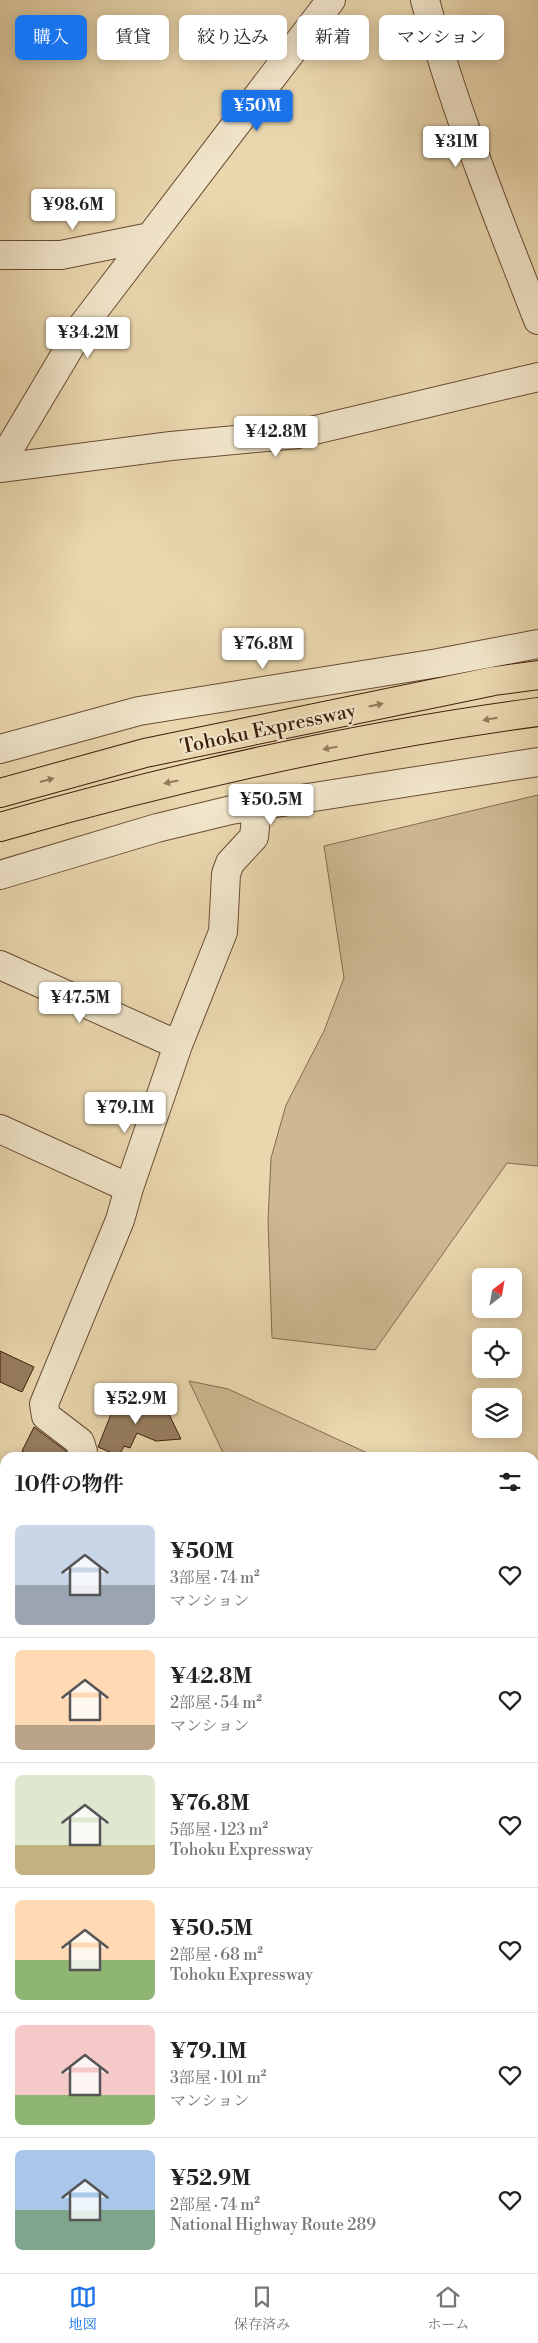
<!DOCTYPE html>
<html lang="ja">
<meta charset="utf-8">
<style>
body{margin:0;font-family:"Libre Bodoni","Noto Serif JP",serif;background:#f2f2f2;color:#222;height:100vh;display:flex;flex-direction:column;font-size:19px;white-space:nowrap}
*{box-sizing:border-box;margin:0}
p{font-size:16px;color:#767676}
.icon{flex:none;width:28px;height:28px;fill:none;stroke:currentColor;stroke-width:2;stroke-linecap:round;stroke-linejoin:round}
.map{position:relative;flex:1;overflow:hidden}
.details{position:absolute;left:0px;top:1452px;width:539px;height:821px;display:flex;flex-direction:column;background:#fff;border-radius:15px 15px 0 0;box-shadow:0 2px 12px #0003}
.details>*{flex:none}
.top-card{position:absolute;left:15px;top:15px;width:509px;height:45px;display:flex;gap:10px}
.needle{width:32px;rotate:31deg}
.tools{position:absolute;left:472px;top:1268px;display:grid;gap:10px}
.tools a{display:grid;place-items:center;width:50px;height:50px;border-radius:8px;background:#fff;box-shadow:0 2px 12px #0003;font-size:25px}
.price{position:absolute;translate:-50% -42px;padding:0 11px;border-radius:5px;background:#fff;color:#222;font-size:16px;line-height:32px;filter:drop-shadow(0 1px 2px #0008)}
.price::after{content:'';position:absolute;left:50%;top:30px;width:15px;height:11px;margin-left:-8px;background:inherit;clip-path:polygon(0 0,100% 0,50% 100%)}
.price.current{background:#1a73e8;color:#fff}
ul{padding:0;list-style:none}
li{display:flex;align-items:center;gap:15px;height:125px;padding:0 15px}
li+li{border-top:1px solid #e0e0e0}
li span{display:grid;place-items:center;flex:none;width:140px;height:100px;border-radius:8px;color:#555}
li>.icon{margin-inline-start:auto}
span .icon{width:60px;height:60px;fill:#fffc;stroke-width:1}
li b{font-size:21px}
h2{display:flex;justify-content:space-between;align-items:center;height:60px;padding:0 15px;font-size:21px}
.pill{padding:0 18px;border-radius:8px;background:#fff;box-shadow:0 2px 12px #0003;font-size:18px;line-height:45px}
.pill.current{background:#1a73e8;color:#fff}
.tabs{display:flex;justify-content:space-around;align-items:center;height:70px;border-top:1px solid #e0e0e0;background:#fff;font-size:14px;color:#767676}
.tabs a{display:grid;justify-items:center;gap:2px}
.tabs .current{color:#1a73e8}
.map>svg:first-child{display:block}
</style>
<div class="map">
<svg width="538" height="2273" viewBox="0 0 538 2273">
<rect width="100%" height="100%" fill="#ead7ae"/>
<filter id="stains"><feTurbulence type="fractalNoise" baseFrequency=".004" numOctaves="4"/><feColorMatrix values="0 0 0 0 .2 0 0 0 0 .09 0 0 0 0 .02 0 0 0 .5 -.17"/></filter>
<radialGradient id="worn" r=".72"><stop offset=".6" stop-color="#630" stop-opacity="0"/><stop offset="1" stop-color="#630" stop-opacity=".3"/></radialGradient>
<!-- green -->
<path fill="#cdb892" stroke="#866b4e" d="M538,795v371l-31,-3 -132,187 -103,-12 -4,-117 3,-63 15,-53 38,-74 20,-53 -20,-132z
M189,1381l39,8 146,67 9,1h-158z
M534,1478l4,1v110l-4,-1z"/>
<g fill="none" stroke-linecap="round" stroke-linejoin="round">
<!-- river -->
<path stroke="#b09877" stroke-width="35" d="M0,1909l5,2
M534,2236h4"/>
</g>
<!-- building -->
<path fill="#977e60" stroke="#3e1e0b" d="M0,1351l34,16 -12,25 -22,-10z
M119,1394l36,14 10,-2 16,33 -25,2 -19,-8 -7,15 -6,-2 -5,10 -21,-9z
M34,1427l32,24 -1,7h-30l-13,-7z"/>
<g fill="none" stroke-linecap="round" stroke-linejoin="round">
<!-- minor casing -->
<g stroke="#694c34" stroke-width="30">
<path id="minor" d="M425,0c29,110 72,214 113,320
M0,255h61l89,-18
M0,464l83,-139 248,-325
M0,468l171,-22 127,-12 240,-57
M0,749l139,-38 299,-48 100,-19
M0,875l157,-47 74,-18 307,-48
M0,965l178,80
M0,1129l129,59
M80,1458l3,-6 -3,-10 -34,-26 -2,-12 76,-184 9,-32 49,-143 45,-113 3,-58 4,-11 24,-26 3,-30
M0,1661l5,-13
M0,1796l5,4"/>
</g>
<!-- highway casing -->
<g stroke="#3e1e0b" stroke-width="30">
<path id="highway" d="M0,793l145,-40 349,-72 44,-6
M0,827c176,-50 357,-91 538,-115
M0,1500l5,3
M534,1663l4,1"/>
</g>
<!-- path -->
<path stroke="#3e1e0b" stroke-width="3" stroke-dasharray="1 2.5" stroke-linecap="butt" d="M0,1835l5,2
M534,2161l4,1"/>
<!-- minor -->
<use href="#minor" stroke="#f1e5ca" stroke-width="28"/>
<!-- highway -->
<use href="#highway" stroke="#ead7ae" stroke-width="28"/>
</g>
<!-- one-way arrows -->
<defs><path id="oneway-solid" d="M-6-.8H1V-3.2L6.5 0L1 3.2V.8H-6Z" transform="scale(1.25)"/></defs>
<g fill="#947a5c">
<use href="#oneway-solid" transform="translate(376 705) rotate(-12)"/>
<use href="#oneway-solid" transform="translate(490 719) rotate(170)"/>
<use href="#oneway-solid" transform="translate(330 748) rotate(170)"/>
<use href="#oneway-solid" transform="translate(47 780) rotate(-15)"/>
<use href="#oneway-solid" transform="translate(171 782) rotate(168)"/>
</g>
<g text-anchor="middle" stroke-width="4" stroke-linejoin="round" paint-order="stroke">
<!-- street labels -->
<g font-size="20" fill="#3e1e0b" stroke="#f1e5ca">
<text transform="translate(268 728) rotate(-12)" y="7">Tohoku Expressway</text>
</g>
</g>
<rect width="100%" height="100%" filter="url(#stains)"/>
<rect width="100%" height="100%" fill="url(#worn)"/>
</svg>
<div class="tools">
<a><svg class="needle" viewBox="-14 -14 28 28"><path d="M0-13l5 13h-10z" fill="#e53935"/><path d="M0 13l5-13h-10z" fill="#767676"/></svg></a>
<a><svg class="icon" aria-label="locate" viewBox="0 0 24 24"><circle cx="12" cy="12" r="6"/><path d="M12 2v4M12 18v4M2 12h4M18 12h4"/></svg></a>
<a><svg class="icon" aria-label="layers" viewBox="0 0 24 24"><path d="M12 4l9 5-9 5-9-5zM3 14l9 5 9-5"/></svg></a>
</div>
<b class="price current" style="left:257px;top:132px">¥50M</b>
<b class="price" style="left:456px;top:168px">¥31M</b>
<b class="price" style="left:73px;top:231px">¥98.6M</b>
<b class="price" style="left:88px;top:359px">¥34.2M</b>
<b class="price" style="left:276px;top:458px">¥42.8M</b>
<b class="price" style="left:263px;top:670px">¥76.8M</b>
<b class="price" style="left:271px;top:826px">¥50.5M</b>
<b class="price" style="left:80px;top:1024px">¥47.5M</b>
<b class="price" style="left:125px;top:1134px">¥79.1M</b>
<b class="price" style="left:136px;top:1425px">¥52.9M</b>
<div class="top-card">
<a class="pill current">購入</a>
<a class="pill">賃貸</a>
<a class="pill">絞り込み</a>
<a class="pill">新着</a>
<a class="pill">マンション</a>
</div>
<section class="details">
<h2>10件の物件<svg class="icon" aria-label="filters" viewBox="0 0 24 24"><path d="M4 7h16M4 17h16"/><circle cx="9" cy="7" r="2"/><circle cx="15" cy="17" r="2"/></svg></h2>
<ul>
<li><span style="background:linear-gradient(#c9d6e8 60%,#9aa5b1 0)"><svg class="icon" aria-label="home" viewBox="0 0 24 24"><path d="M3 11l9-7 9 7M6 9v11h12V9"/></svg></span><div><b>¥50M</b><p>3部屋 · 74 m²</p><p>マンション</p></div><svg class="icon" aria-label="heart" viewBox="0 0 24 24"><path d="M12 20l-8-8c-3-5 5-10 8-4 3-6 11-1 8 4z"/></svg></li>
<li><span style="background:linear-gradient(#ffd9b3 75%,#b9a48a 0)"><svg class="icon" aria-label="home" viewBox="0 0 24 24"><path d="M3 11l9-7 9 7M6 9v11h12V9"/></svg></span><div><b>¥42.8M</b><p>2部屋 · 54 m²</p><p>マンション</p></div><svg class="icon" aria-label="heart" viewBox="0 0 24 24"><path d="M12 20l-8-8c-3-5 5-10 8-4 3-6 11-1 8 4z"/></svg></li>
<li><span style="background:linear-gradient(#dfe7d0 70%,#c2b280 0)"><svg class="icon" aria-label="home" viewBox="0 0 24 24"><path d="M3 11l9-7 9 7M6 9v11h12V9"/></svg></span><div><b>¥76.8M</b><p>5部屋 · 123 m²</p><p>Tohoku Expressway</p></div><svg class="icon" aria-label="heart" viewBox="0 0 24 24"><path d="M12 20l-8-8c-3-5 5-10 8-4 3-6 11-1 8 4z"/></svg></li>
<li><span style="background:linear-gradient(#ffd9b3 60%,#8fb573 0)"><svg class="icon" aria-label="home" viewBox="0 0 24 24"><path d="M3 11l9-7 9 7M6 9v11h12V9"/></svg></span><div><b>¥50.5M</b><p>2部屋 · 68 m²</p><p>Tohoku Expressway</p></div><svg class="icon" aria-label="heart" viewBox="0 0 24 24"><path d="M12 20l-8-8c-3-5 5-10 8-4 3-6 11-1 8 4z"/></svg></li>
<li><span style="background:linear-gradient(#f6c9c9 70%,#8fb573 0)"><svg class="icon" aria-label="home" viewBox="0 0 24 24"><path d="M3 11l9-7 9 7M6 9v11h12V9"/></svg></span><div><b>¥79.1M</b><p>3部屋 · 101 m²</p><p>マンション</p></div><svg class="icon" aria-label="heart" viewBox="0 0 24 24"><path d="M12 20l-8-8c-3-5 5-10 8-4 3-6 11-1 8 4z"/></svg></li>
<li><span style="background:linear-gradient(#a9c7e8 60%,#7fa58c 0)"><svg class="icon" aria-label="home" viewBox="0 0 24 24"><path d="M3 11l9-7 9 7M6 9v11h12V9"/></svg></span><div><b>¥52.9M</b><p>2部屋 · 74 m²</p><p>National Highway Route 289</p></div><svg class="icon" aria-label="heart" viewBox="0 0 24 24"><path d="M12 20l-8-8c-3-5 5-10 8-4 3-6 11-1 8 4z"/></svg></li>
</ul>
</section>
</div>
<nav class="tabs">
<a class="current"><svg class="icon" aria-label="map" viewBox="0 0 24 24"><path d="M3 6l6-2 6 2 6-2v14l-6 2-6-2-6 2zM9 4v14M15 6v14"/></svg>地図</a>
<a><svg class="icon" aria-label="saved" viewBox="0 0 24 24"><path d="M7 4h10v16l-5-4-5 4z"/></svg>保存済み</a>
<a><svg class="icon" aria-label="home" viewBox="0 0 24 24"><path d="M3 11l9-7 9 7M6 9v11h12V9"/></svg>ホーム</a>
</nav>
